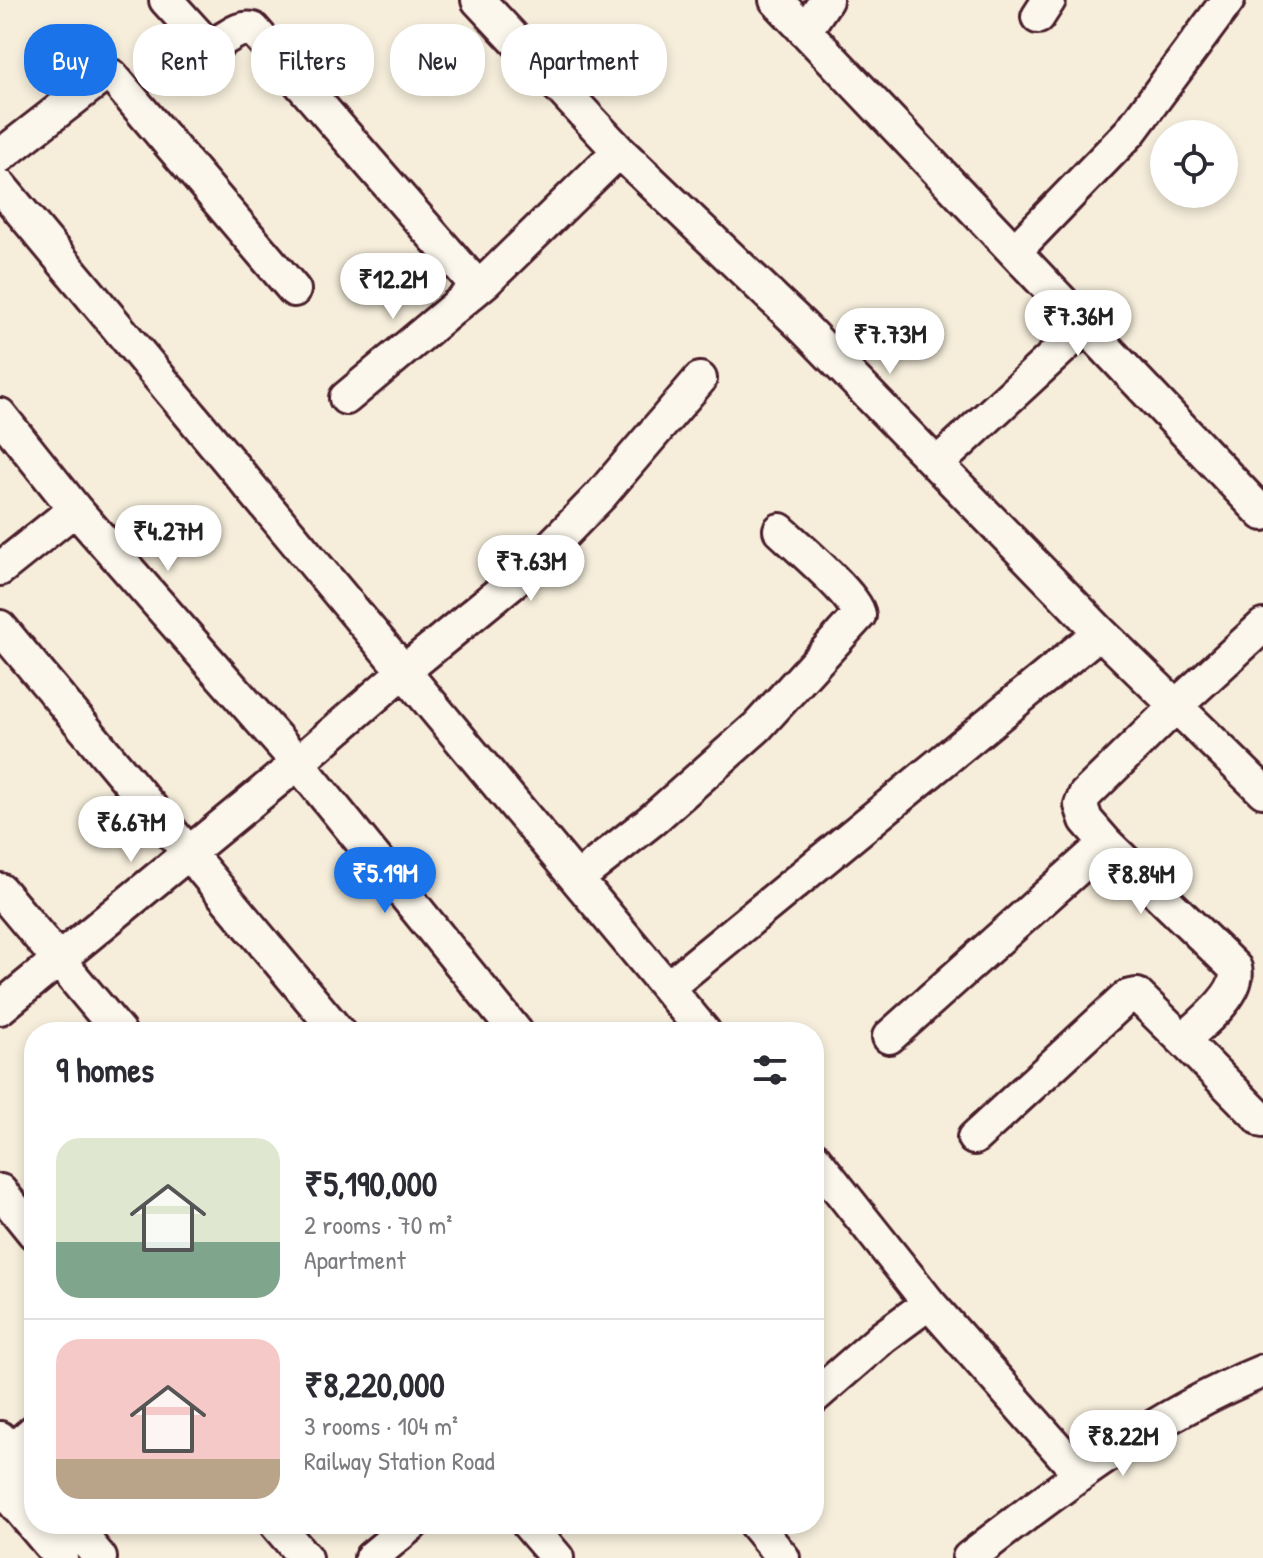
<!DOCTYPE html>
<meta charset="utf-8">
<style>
body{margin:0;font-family:"Patrick Hand",sans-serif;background:#f7f7f7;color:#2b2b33;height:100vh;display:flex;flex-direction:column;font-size:30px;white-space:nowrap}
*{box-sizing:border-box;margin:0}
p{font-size:26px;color:#7c7c81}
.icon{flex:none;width:44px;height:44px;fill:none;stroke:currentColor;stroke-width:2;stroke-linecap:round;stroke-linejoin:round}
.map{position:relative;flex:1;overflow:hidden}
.panel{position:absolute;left:24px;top:1022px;width:800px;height:512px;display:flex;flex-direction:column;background:#fff;border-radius:32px;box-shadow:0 4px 12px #0003}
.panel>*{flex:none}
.hud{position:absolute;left:24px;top:24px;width:800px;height:72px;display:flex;gap:16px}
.controls{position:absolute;left:1150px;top:120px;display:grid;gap:16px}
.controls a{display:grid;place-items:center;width:88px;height:88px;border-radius:50%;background:#fff;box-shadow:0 4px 12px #0003;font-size:40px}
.price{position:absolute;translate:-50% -68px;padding:0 18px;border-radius:28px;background:#fff;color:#222;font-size:26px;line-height:52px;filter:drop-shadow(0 2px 4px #0008)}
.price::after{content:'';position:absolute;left:50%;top:48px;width:24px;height:18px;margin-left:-12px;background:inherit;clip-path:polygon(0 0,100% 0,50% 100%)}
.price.current{background:#1a73e8;color:#fff}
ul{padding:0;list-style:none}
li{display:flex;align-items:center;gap:24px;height:200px;padding:0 32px}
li+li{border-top:2px solid #e1e1e2}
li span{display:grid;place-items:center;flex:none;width:224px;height:160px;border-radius:24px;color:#555}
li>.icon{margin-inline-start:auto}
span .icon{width:96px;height:96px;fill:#fffc;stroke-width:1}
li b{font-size:34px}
h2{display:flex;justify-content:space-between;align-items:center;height:96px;padding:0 32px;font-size:34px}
.chip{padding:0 28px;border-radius:32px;background:#fff;box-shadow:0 4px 12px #0003;font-size:28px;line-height:72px}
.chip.current{background:#1a73e8;color:#fff}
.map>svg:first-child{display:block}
</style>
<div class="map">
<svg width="1263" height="1558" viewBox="0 0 1263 1558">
<rect width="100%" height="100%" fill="#f6eedb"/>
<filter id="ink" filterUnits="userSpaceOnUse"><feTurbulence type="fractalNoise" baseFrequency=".0125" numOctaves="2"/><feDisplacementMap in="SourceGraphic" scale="16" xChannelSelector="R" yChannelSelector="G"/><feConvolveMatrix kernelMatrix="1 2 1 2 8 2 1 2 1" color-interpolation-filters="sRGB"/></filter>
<g filter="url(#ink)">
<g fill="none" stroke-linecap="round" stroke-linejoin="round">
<!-- minor casing -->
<g stroke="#4a1f2b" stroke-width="38">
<path id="minor" d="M166,0l41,45c17,-1 29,-20 46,-16l224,257
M478,0l141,151 183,175 298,306 163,159
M776,0l487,514
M1038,17l11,-17
M805,31l21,-31
M0,156l103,-80h9l182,214
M0,186l704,846
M1016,250l114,-118 98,-132
M346,398l140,-117 133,-130
M0,415l75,94 223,254 218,269
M937,464l149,-138
M0,569l75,-60
M1263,626l-86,79 -92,90 -4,10 5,15 20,23 129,125c7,24 -35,57 -52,72l80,81
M0,627l338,405
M577,879l75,-59 105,-93 102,-112c-1,-17 -63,-70 -79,-85
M0,890l119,142
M668,987l432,-355
M0,1008l298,-245 106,-92 128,-105 69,-71 99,-116
M889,1037l217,-194
M974,1138l153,-141 10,-2 46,45
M814,1158l115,145
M0,1191l34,42
M814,1397l69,-60 46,-34 150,170
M0,1438l34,41
M0,1461l34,-30
M0,1486l61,72
M72,1524l28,34
M276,1524l29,34
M528,1524l29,34
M755,1524l28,34
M371,1558l41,-34
M969,1558c93,-72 184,-142 294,-187"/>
</g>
<!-- minor -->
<use href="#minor" stroke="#fbf7ec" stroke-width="32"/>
</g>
</g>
</svg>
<div class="controls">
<a><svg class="icon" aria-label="locate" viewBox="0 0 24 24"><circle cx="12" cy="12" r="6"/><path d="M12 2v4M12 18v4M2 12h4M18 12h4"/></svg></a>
</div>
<b class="price" style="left:393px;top:321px">₹12.2M</b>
<b class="price" style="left:1078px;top:358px">₹7.36M</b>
<b class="price" style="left:890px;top:376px">₹7.73M</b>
<b class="price" style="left:168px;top:573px">₹4.27M</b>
<b class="price" style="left:531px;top:603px">₹7.63M</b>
<b class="price" style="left:131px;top:864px">₹6.67M</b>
<b class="price current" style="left:385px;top:915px">₹5.19M</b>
<b class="price" style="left:1141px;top:916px">₹8.84M</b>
<b class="price" style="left:1123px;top:1478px">₹8.22M</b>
<div class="hud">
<a class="chip current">Buy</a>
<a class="chip">Rent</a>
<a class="chip">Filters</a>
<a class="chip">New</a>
<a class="chip">Apartment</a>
</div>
<section class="panel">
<h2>9 homes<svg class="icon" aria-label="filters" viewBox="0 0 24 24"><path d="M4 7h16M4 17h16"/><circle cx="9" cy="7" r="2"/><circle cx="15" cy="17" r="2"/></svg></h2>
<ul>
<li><span style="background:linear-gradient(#dfe7d0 65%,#7fa58c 0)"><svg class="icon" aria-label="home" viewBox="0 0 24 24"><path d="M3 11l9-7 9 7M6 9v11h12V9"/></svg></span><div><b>₹5,190,000</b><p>2 rooms · 70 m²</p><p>Apartment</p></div></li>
<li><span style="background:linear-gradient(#f6c9c9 75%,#b9a48a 0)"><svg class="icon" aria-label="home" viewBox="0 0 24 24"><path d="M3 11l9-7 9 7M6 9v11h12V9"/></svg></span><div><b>₹8,220,000</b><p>3 rooms · 104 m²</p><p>Railway Station Road</p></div></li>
</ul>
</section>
</div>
